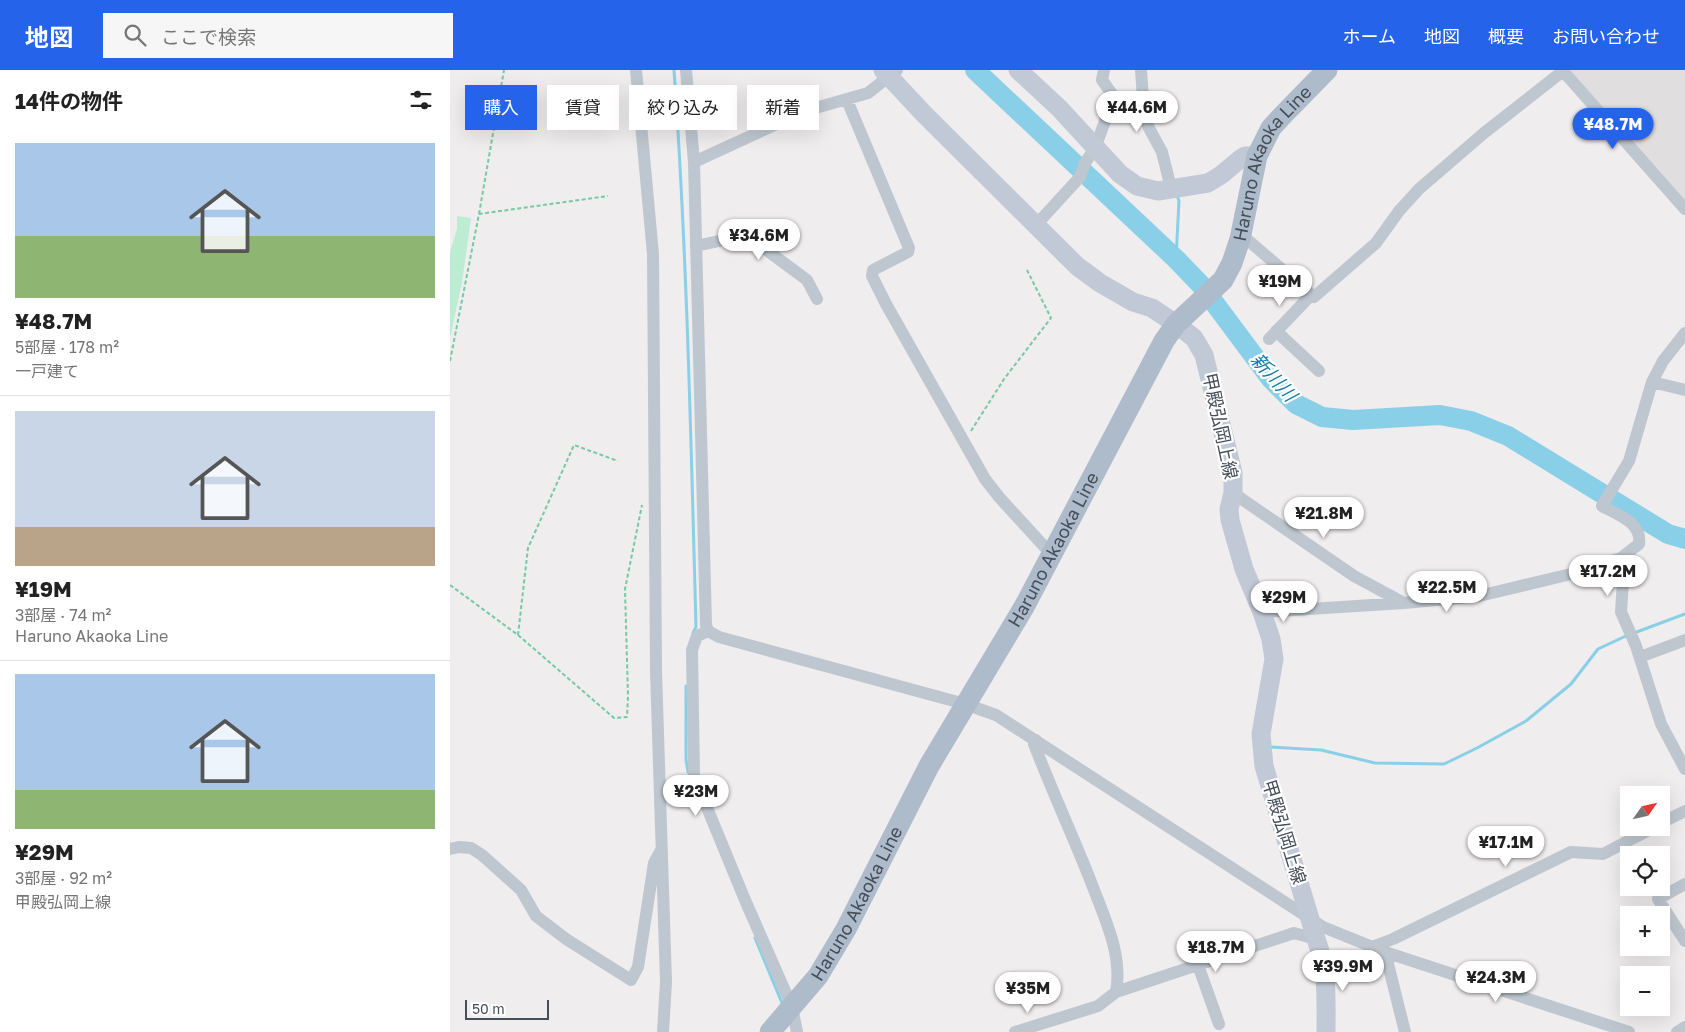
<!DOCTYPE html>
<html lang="ja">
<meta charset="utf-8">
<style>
body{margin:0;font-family:"Golos Text","Noto Sans JP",sans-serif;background:#f6f6f6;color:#222;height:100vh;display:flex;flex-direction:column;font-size:19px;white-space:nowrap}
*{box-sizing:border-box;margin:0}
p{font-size:16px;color:#767676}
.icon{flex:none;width:28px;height:28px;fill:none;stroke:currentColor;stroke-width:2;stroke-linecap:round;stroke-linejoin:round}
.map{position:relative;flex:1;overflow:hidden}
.details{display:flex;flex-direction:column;background:#fff;width:450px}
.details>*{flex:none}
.hud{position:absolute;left:15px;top:15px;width:475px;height:45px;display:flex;gap:10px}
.needle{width:32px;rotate:56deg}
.controls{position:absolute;left:1170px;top:716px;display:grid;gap:10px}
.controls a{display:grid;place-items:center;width:50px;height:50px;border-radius:0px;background:#fff;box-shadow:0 5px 20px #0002;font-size:25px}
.scale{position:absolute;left:15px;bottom:12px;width:84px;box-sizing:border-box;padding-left:5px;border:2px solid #464f59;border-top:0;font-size:14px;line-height:18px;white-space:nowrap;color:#464f59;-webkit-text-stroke:4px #fff;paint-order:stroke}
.price{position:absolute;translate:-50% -42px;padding:0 11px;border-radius:18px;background:#fff;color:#222;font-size:16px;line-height:32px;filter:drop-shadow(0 1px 2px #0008)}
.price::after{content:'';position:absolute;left:50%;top:30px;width:15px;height:11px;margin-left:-8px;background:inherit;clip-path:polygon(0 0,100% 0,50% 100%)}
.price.current{background:#2563eb;color:#fff}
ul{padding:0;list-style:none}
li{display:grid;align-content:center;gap:10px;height:265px;padding:0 15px}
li+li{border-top:1px solid #e0e0e0}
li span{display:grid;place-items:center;height:155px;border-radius:0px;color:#555}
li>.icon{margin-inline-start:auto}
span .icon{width:90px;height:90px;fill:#fffc;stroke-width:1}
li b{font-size:21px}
h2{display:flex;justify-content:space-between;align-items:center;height:60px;padding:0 15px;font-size:21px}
.chip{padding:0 18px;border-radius:0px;background:#fff;box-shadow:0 5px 20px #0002;font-size:18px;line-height:45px}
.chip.current{background:#2563eb;color:#fff}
header{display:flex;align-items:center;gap:30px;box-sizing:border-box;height:70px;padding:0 25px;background:#2563eb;color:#fff}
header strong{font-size:24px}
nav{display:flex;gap:28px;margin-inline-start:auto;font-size:18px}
.search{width:350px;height:45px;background:#f6f6f6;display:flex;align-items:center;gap:12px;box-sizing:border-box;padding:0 18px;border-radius:0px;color:#767676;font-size:19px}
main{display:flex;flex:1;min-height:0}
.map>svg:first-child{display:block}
</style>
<header>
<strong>地図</strong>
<div class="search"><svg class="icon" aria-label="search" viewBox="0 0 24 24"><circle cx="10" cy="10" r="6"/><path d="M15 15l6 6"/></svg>ここで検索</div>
<nav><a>ホーム</a><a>地図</a><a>概要</a><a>お問い合わせ</a></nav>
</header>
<main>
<section class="details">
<h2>14件の物件<svg class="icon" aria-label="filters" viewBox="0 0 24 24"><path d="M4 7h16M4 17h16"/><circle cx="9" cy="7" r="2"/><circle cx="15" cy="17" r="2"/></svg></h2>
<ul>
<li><span style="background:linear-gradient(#a9c7e8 60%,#8fb573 0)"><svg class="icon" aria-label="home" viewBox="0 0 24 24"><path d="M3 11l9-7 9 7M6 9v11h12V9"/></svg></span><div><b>¥48.7M</b><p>5部屋 · 178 m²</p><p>一戸建て</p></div></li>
<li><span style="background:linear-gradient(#c9d6e8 75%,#b9a48a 0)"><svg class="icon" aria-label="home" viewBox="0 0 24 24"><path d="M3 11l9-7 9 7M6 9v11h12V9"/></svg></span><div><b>¥19M</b><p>3部屋 · 74 m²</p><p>Haruno Akaoka Line</p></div></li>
<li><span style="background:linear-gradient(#a9c7e8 75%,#8fb573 0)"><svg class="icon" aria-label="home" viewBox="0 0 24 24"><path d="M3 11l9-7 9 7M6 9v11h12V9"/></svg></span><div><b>¥29M</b><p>3部屋 · 92 m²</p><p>甲殿弘岡上線</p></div></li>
</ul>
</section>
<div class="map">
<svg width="1235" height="962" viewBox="0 0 1235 962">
<rect width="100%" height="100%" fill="#efeded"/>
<!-- education -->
<path fill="#e0dede" d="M1117,0h118v131z"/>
<!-- green -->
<path fill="#bcecd1" d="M7,146l14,2 -9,64 -12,56v-86l7,-23z"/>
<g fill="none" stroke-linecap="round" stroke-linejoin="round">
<!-- stream -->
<path stroke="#8acfe8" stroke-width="3" d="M224,0c13,185 17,371 22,557l-3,6
M726,189l3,-58 -2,-6
M1184,563l51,-19
M236,616v74l2,12
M820,677l51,3 54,13 69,1 33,-16 49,-27 45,-37 27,-35 30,-14
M305,868l27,65"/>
<!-- river -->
<path stroke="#8acfe8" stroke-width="20" d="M525,0l201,189 25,26 70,94 25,25 26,13 31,3 87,-5 31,6 37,15 160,98 17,5"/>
<!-- path -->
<path stroke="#75c9a4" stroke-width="2" stroke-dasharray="4 2.5" stroke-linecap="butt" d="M29,144l25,-144
M0,291l29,-147 129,-18
M521,361l33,-52 47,-61 -24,-48
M0,515l68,50 96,83 13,-1 1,-21 -3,-107 17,-84
M68,565l10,-87 46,-103 44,16"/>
<!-- minor -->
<path stroke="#bec6cf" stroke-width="12" d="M186,0l17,184 3,417 10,311 -3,50
M236,0l8,92 12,463 2,6 11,6 246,67 31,11 327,212 62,25 244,80
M691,0l3,43 5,15 13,24 9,36
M1113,1l122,138
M397,30l62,148 -1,4 -35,18 -1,6 14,28 99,175 14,18 53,58
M244,92l111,-51 63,-18 29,-23
M586,155l44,-48 5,-14 10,-15 19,-51 -12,-17 2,-10
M790,169l9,2 65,56 62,-54 23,-32 20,-22 65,-56 79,-62 -1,-1
M246,176l46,-10 11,4 54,40 10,19
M826,261l43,40
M819,269l42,-44
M1202,312l33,8
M783,423l121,83 50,27
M1171,488l3,8 -3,46 15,34 25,78 24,45
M812,542l142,-9 75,-7 92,-22 50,-16 18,-14c3,-22 -21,-29 -37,-38l27,-45 23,-79 11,-21 22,-28
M258,561l-11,5 -5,14 2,126 51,124 47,107 5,25
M1190,587l45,-17
M1211,753l24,-12
M0,779l9,-2 12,1 11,7 39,35 15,26 30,23 65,41 7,-13 16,-104 7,-13
M1235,814l-27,15 27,42
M922,877l21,-8 178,-87 32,2 50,-26
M935,882l20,80
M748,895l21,59
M666,922l178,-59 22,6
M565,962l83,-26 18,-14c7,-38 -12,-75 -25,-110 -18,-46 -39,-91 -57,-138l2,-4
M1227,962l8,-5"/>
<!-- secondary -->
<path stroke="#c0c9d5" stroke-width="19" d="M433,0l41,44 153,152 23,17 33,19 19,6 24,16 18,14 10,17 29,118v20l-4,16 1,11 14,49 18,43 9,27 3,20 -13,75 3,32 52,173c12,31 10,61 10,93
M568,0l41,38 61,66 17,12 21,5 50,-8 13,-8 18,-15 6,-4h12"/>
<!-- primary -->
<path stroke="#adbbcb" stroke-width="21" id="s1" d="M320,962l48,-56 28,-47 83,-163 95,-159 140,-266 12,-17 47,-44 9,-17 8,-24 17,-83 14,-28 12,-13 44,-45"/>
</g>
<g text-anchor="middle" stroke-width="4.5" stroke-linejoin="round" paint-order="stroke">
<!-- street labels -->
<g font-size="18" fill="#464f59" stroke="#fff">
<text dy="6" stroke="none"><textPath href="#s1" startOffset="1011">Haruno Akaoka Line</textPath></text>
<text transform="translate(770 356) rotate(78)" y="6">甲殿弘岡上線</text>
<text dy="6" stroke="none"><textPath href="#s1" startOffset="561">Haruno Akaoka Line</textPath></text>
<text transform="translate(834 762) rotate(73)" y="6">甲殿弘岡上線</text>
<text dy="6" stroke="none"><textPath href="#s1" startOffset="156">Haruno Akaoka Line</textPath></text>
</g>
<!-- water labels -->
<g font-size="19" font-style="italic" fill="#117ba1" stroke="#fff">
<text transform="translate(824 307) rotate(48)" y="7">新川川</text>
</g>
</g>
</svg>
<div class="controls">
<a><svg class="needle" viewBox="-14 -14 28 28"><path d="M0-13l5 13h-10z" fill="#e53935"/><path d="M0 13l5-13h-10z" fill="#767676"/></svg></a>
<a><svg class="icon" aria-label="locate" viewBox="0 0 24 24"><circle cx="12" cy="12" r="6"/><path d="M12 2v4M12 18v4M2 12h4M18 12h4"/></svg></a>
<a>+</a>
<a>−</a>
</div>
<div class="scale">50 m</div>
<b class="price" style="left:687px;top:63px">¥44.6M</b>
<b class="price current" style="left:1163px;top:80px">¥48.7M</b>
<b class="price" style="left:309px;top:191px">¥34.6M</b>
<b class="price" style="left:830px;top:237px">¥19M</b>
<b class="price" style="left:874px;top:469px">¥21.8M</b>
<b class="price" style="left:1158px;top:527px">¥17.2M</b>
<b class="price" style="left:997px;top:543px">¥22.5M</b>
<b class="price" style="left:834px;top:553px">¥29M</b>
<b class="price" style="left:246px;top:747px">¥23M</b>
<b class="price" style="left:1056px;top:798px">¥17.1M</b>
<b class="price" style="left:766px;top:903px">¥18.7M</b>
<b class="price" style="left:893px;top:922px">¥39.9M</b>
<b class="price" style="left:1046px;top:933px">¥24.3M</b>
<b class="price" style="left:578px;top:944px">¥35M</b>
<div class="hud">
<a class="chip current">購入</a>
<a class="chip">賃貸</a>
<a class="chip">絞り込み</a>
<a class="chip">新着</a>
</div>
</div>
</main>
